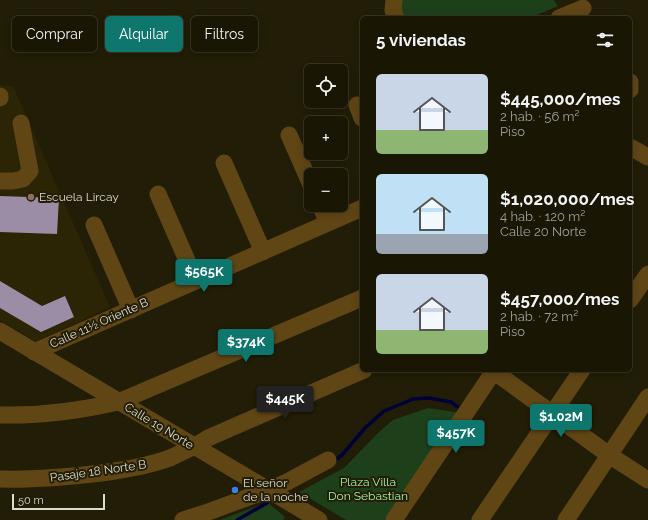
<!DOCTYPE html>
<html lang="es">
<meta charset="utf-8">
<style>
body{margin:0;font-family:Raleway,sans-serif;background:#272313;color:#f1f3f6;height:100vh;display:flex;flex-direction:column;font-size:15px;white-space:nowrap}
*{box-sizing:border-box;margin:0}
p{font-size:13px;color:#9f9f9a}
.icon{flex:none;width:22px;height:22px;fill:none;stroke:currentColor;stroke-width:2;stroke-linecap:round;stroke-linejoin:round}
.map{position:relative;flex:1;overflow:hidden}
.panel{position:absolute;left:360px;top:16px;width:272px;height:356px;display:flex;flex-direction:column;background:#1a1604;border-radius:6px;box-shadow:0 2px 10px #0003,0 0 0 1px #383526}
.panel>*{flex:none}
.banner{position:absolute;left:12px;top:16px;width:288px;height:36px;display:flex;gap:8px}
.controls{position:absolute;left:304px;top:64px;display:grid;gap:8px}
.controls a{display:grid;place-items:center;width:44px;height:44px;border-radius:6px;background:#1a1604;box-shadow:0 2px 10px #0003,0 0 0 1px #383526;font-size:20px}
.scale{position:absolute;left:12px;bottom:10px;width:93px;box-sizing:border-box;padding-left:4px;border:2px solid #dedbcd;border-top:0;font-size:11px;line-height:14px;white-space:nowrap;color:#dedbcd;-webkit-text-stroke:3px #221d06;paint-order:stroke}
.price{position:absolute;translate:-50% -34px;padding:0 9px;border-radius:4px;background:#0f766e;color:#fff;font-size:13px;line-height:26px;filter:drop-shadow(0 1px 2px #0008)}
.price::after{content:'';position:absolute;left:50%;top:24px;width:12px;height:9px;margin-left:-6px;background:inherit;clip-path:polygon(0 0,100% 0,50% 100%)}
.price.selected{background:#222;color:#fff}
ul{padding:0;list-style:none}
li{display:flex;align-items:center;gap:12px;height:100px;padding:0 16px}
li span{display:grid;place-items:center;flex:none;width:112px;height:80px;border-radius:6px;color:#555}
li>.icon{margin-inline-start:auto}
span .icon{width:48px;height:48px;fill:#fffc;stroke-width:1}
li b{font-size:17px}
h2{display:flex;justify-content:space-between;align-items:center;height:48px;padding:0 16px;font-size:17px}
.tag{padding:0 14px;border-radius:6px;background:#1a1604;box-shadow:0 2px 10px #0003,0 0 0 1px #383526;font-size:14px;line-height:36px}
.tag.selected{background:#0f766e;color:#fff}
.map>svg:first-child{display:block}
</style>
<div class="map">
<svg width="648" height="520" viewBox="0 0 648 520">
<rect width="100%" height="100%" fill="#221d06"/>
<!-- built -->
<path fill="#2b2405" d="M0,85l13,1 97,221 -73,35 -37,-22z"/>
<!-- green -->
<path fill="#1d401b" d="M402,0h152l4,6 -28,12h-126l-4,-9z
M428,408l32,5 -75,107h-39l-47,-28 45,-24 35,-36 14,-12z
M267,502l18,15 -2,3h-63z"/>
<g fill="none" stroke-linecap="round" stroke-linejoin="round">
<!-- stream -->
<path stroke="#000137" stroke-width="3.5" d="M334,461l8,-6 23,-27 19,-17 29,-12 16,-1 22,4 7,5
M237,520l30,-17"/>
</g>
<!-- building -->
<path fill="#9b8da5" d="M0,196l59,2 -2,36 -57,-2z
M0,281l42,25 23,-10 9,21 -33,15 -41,-24z"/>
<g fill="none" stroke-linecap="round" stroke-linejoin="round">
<!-- minor -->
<path stroke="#604615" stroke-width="17" d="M394,0l-1,10 3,8
M559,18l24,-10
M630,82v8
M0,98v-2
M357,105l5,13
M289,135l22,50
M630,147l18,10
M224,163l39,89
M0,181h13l10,-2 7,-8 -9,-48
M158,194l38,87
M320,205l8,18
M94,225l37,85
M630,300l18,-26
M0,331l319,189
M34,352l328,-144
M492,370l117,85 39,25
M0,415c40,1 79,-4 118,-13l244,-104
M0,479c34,1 67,-2 101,-6 23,-3 47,-7 69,-15 13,-6 26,-12 38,-20l156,-68
M183,520l25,-8 60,-22 19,-8 41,-22
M394,520l100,-149
M480,520l102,-150
M566,520l82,-123"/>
</g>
<!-- markers -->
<circle fill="#8d6e63" stroke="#221d06" stroke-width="1.5" cx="31" cy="197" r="4"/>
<circle fill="#3f7fe0" stroke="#221d06" stroke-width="1.5" cx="235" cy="490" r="4"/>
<g text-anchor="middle" stroke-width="4" stroke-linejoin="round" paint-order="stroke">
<!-- poi labels -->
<g font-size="12" fill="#dedbcd" stroke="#221d06" text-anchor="start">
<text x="39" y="201">Escuela Lircay</text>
<text x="243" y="487">El señor<tspan x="243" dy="14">de la noche</tspan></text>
</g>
<!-- street labels -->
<g font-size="12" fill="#dedbcd" stroke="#221d06">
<text transform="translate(99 323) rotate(-24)" y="4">Calle 11½ Oriente B</text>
<text transform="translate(159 426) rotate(31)" y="4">Calle 19 Norte</text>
<text transform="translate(98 471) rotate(-8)" y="4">Pasaje 18 Norte B</text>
</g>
<!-- park labels -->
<g font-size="12" fill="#a6f2a0" stroke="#221d06">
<text x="368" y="486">Plaza Villa<tspan x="368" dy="14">Don Sebastian</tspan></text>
</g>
</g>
</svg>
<div class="controls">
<a><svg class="icon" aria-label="locate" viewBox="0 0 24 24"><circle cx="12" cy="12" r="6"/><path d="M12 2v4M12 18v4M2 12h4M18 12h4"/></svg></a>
<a>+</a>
<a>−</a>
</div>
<div class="scale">50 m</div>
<b class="price" style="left:204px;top:293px">$565K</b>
<b class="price" style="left:246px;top:363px">$374K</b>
<b class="price selected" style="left:285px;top:420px">$445K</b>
<b class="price" style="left:561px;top:438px">$1.02M</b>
<b class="price" style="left:456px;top:454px">$457K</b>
<div class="banner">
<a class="tag">Comprar</a>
<a class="tag selected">Alquilar</a>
<a class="tag">Filtros</a>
</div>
<section class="panel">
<h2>5 viviendas<svg class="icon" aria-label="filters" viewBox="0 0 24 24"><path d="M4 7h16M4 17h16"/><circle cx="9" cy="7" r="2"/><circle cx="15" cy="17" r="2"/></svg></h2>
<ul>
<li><span style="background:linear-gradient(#c9d6e8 70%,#8fb573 0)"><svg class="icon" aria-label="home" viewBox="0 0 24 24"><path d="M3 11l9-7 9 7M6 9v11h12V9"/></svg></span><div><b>$445,000/mes</b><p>2 hab. · 56 m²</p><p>Piso</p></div></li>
<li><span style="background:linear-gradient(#bfe0f5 75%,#9aa5b1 0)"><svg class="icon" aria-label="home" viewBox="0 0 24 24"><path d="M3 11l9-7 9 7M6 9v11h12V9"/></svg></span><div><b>$1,020,000/mes</b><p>4 hab. · 120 m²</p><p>Calle 20 Norte</p></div></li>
<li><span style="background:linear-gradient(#c9d6e8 70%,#8fb573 0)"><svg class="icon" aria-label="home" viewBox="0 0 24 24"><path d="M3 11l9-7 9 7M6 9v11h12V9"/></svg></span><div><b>$457,000/mes</b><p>2 hab. · 72 m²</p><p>Piso</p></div></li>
</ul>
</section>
</div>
